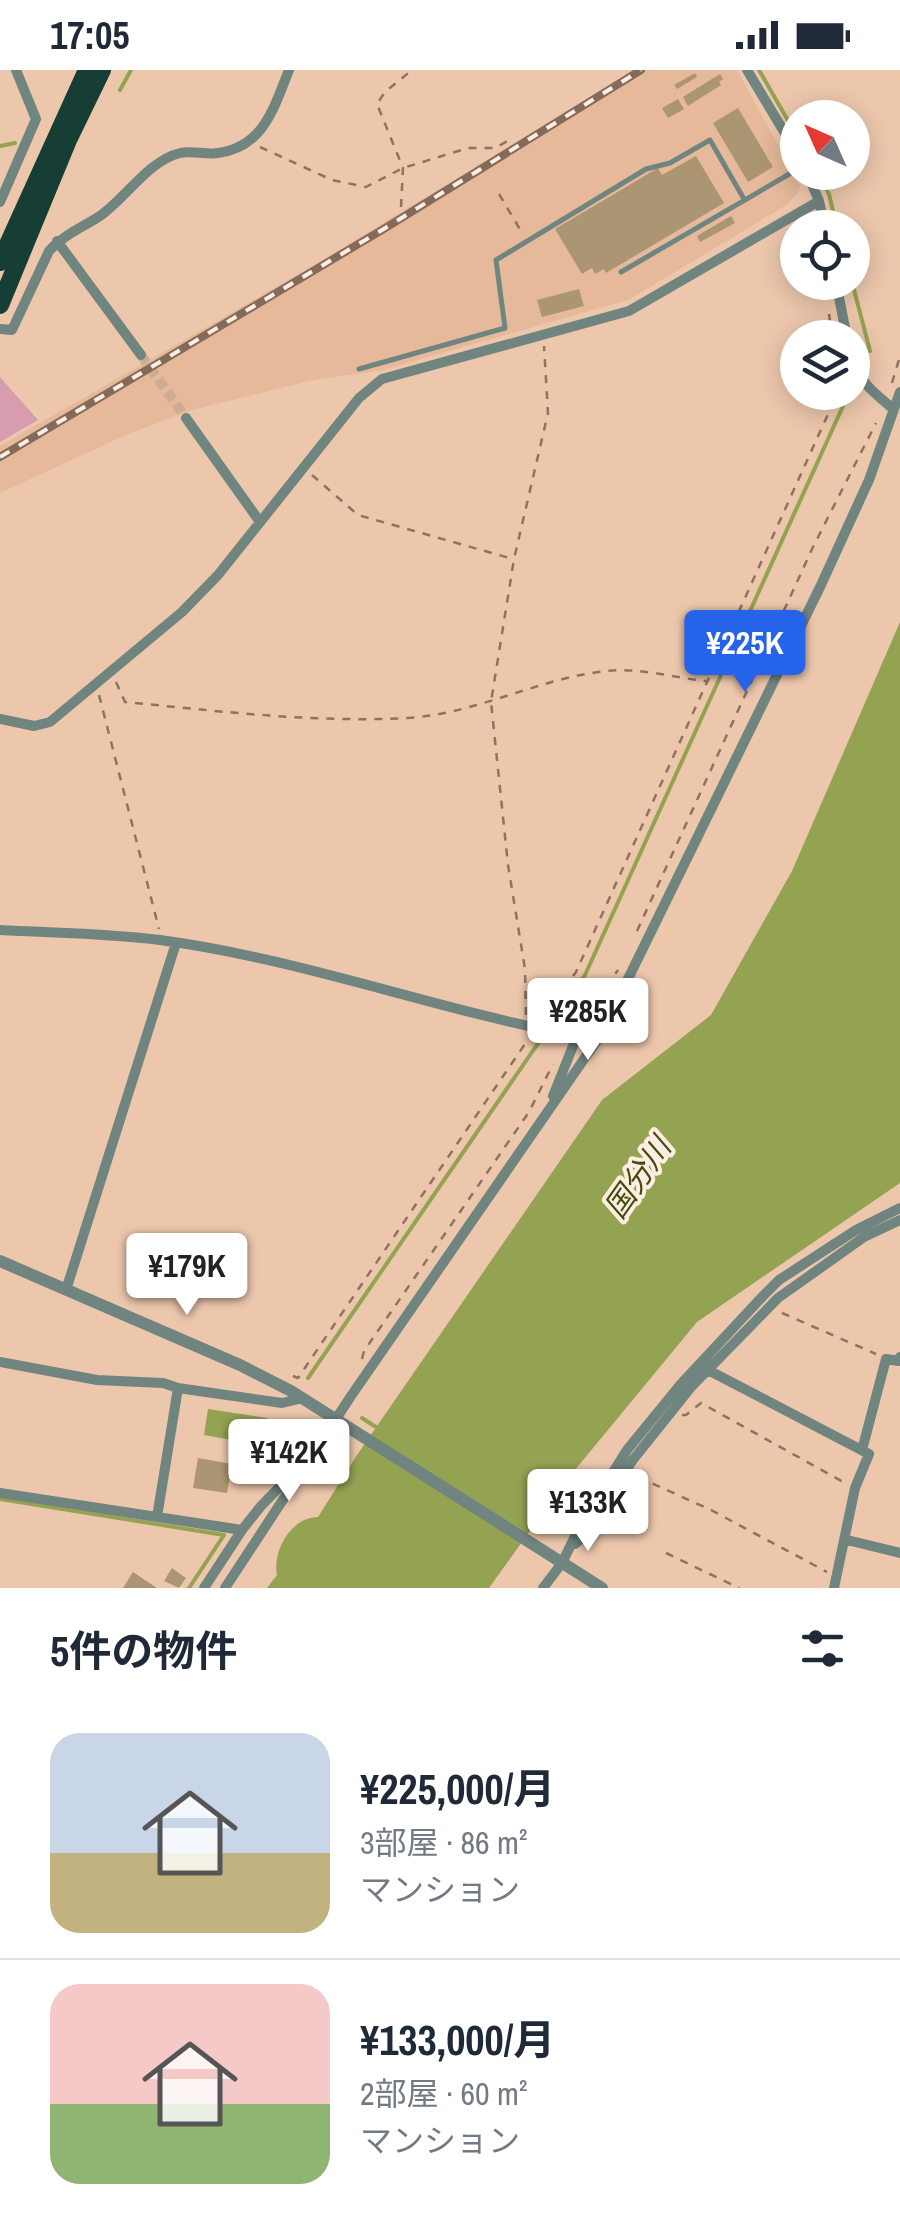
<!DOCTYPE html>
<html lang="ja">
<meta charset="utf-8">
<style>
body{margin:0;font-family:"Archivo Narrow","Noto Sans JP",sans-serif;background:#f2f2f3;color:#1f2937;height:100vh;display:flex;flex-direction:column;font-size:38px;white-space:nowrap}
*{box-sizing:border-box;margin:0}
p{font-size:32px;color:#747a83}
.icon{flex:none;width:55px;height:55px;fill:none;stroke:currentColor;stroke-width:2;stroke-linecap:round;stroke-linejoin:round}
.map{position:relative;height:1518px;overflow:hidden}
.drawer{display:flex;flex-direction:column;background:#fff;flex:1}
.drawer>*{flex:none}
.needle{width:65px;rotate:315deg}
.controls{position:absolute;left:780px;top:30px;display:grid;gap:20px}
.controls a{display:grid;place-items:center;width:90px;height:90px;border-radius:50%;background:#fff;box-shadow:0 5px 25px #0003;font-size:50px}
.price{position:absolute;translate:-50% -85px;padding:0 22px;border-radius:10px;background:#fff;color:#222;font-size:32px;line-height:65px;filter:drop-shadow(0 2px 5px #0008)}
.price::after{content:'';position:absolute;left:50%;top:60px;width:30px;height:22px;margin-left:-15px;background:inherit;clip-path:polygon(0 0,100% 0,50% 100%)}
.price.selected{background:#2563eb;color:#fff}
ul{padding:0;list-style:none}
li{display:flex;align-items:center;gap:30px;height:250px;padding:0 50px}
li+li{border-top:2px solid #e0e1e3}
li span{display:grid;place-items:center;flex:none;width:280px;height:200px;border-radius:30px;color:#555}
li>.icon{margin-inline-start:auto}
span .icon{width:120px;height:120px;fill:#fffc;stroke-width:1}
li b{font-size:42px}
h2{display:flex;justify-content:space-between;align-items:center;height:120px;padding:0 50px;font-size:42px}
.status{display:flex;justify-content:space-between;align-items:center;height:70px;padding:0 50px;background:#fff;direction:ltr}
.status svg{height:28px;fill:currentColor}
.map>svg:first-child{display:block}
</style>
<div class="status"><b>17:05</b><svg viewBox="0 0 49 12"><path d="M0 12V9h3v3zM5 12V6h3v6zM10 12V3h3v9zM15 12V0h3v12zM26 1h20v11H26zM47 4h2v5h-2z"/></svg></div>
<div class="map">
<svg width="900" height="1518" viewBox="0 0 900 1518">
<rect width="100%" height="100%" fill="#edc7ac"/>
<!-- built -->
<path fill="#e5b999" d="M635,0h102l63,115 -1,6 -11,13 -160,96 -245,70 -70,10 -121,30 -64,24 -128,59v-47l306,-176z"/>
<!-- green -->
<path fill="#d89caf" d="M0,307l38,43 -38,22z"/>
<!-- water -->
<path fill="#94a352" d="M900,552v561l-203,139 -132,160 -76,106h-222l10,-13c-5,-24 14,-58 41,-58l39,-62 245,-355 109,-85 81,-144z
M208,1339l59,9 11,10 -14,18 -60,-11z"/>
<g fill="none" stroke-linecap="round" stroke-linejoin="round">
<!-- stream -->
<path stroke="#94a352" stroke-width="4" d="M759,0l39,68
M120,20l11,-20
M0,76l15,-3
M817,102l12,22 8,34
M852,212l18,69
M308,1308l277,-403 263,-580
M362,1348l17,11
M0,1429l224,36 -35,53"/>
</g>
<!-- building -->
<path fill="#ac9572" d="M695,3l2,4 -20,12 -3,-4z
M720,4l3,5 -4,3 2,3 -33,21 -5,-9z
M678,29l6,10 -16,9 -6,-10z
M738,38l35,59 -25,15 -35,-59z
M696,86l28,47 -118,70 -2,-4 -9,5 -3,-6 -10,6 -27,-45 103,-61 4,7z
M731,146l4,7 -35,19 -3,-6z
M579,219l5,17 -42,11 -5,-17z
M198,1388l34,6 -5,29 -34,-5z
M172,1498l14,10 -7,10 -15,-7z
M133,1502l24,16h-34z"/>
<g fill="none" stroke-linecap="round" stroke-linejoin="round">
<!-- minor-tunnel -->
<path stroke="#ceab93" stroke-width="10" stroke-dasharray="10 5" stroke-linecap="butt" d="M141,285l45,63"/>
<!-- path -->
<path stroke="#8d7360" stroke-width="2.5" stroke-dasharray="8 8" stroke-linecap="butt" d="M260,77l72,33 34,7 37,-19 65,-20h27l18,-10
M499,124l22,37
M401,137l2,-39 -26,-64 8,-12 27,-22
M829,244l3,24
M892,313l8,-27
M312,405l46,40 155,44
M116,612l9,20c93,9 188,21 282,16 70,-4 131,-40 200,-47 31,-4 68,7 99,10
M99,625l60,234
M637,861l176,-384 63,-124
M597,930l21,-30
M526,945l-1,-46 -17,-104 -17,-163 23,-143 34,-146 -4,-67
M545,945l31,-43 262,-580
M782,1243l94,41
M362,1289l2,-8 165,-239 24,-48
M293,1306l5,2 231,-340
M682,1345h4l15,-12 144,80
M638,1407l73,33 116,62
M666,1483l73,35"/>
<!-- service -->
<path stroke="#718580" stroke-width="5" d="M621,202l177,-103
M359,299l146,-41 -9,-68 150,-91 24,-6 40,-23 34,59"/>
<!-- minor -->
<path stroke="#718580" stroke-width="10" d="M747,0l51,85
M807,102l12,29 6,27
M0,132l36,-83 -20,-49
M57,171l84,114
M836,212l11,56
M0,259l12,1 37,-79c14,-16 34,-24 51,-35 26,-18 48,-55 80,-63 11,-3 26,2 38,0 46,-6 56,-46 71,-83
M852,292c7,19 25,33 40,46
M186,348l74,104
M0,649l34,7 16,-4 132,-110 36,-37 141,-177 23,-19 247,-68 190,-110
M0,860c53,3 108,3 160,10 142,19 277,70 417,96l-24,60
M577,966l40,-37
M66,1220l110,-347
M0,1292l97,18 66,3 15,5
M708,1300l161,84 -14,34 -21,100
M862,1380l24,-91 13,2 1,-4
M0,1423l242,37 -38,58
M157,1447l21,-129 104,15 21,-5
M242,1460l19,-24 44,-45
M847,1470l53,13
M575,1474l8,-7 49,-76 60,-75 86,-88 86,-61 36,-17
M225,1518l126,-192 249,-360 221,-451 48,-105 31,-88
M543,1518l19,-25 19,-39 46,-74 54,-66 83,-89 15,-15 77,-50 44,-22"/>
<!-- tertiary -->
<path stroke="#718580" stroke-width="12" d="M0,1191l240,104 51,26 311,197"/>
<!-- trunk -->
<path stroke="#163e35" stroke-width="18" d="M0,192l87,-192
M0,235l68,-165 34,-70"/>
<!-- rail casing -->
<g stroke="#846b59" stroke-width="8">
<path id="rail" d="M0,387l382,-227 259,-160"/>
</g>
<!-- rail -->
<use href="#rail" stroke="#fdede2" stroke-width="4" stroke-dasharray="11" stroke-linecap="butt"/>
</g>
<g text-anchor="middle" stroke-width="8" stroke-linejoin="round" paint-order="stroke">
<!-- water labels -->
<g font-size="30" font-style="italic" fill="#414b0d" stroke="#fdede2">
<text transform="translate(638 1108) rotate(-55)" y="10">国分川</text>
</g>
</g>
</svg>
<div class="controls">
<a><svg class="needle" viewBox="-14 -14 28 28"><path d="M0-13l5 13h-10z" fill="#e53935"/><path d="M0 13l5-13h-10z" fill="#747a83"/></svg></a>
<a><svg class="icon" aria-label="locate" viewBox="0 0 24 24"><circle cx="12" cy="12" r="6"/><path d="M12 2v4M12 18v4M2 12h4M18 12h4"/></svg></a>
<a><svg class="icon" aria-label="layers" viewBox="0 0 24 24"><path d="M12 4l9 5-9 5-9-5zM3 14l9 5 9-5"/></svg></a>
</div>
<b class="price selected" style="left:745px;top:625px">¥225K</b>
<b class="price" style="left:588px;top:993px">¥285K</b>
<b class="price" style="left:187px;top:1248px">¥179K</b>
<b class="price" style="left:289px;top:1434px">¥142K</b>
<b class="price" style="left:588px;top:1484px">¥133K</b>
</div>
<section class="drawer">
<h2>5件の物件<svg class="icon" aria-label="filters" viewBox="0 0 24 24"><path d="M4 7h16M4 17h16"/><circle cx="9" cy="7" r="2"/><circle cx="15" cy="17" r="2"/></svg></h2>
<ul>
<li><span style="background:linear-gradient(#c9d6e8 60%,#c2b280 0)"><svg class="icon" aria-label="home" viewBox="0 0 24 24"><path d="M3 11l9-7 9 7M6 9v11h12V9"/></svg></span><div><b>¥225,000/月</b><p>3部屋 · 86 m²</p><p>マンション</p></div></li>
<li><span style="background:linear-gradient(#f6c9c9 60%,#8fb573 0)"><svg class="icon" aria-label="home" viewBox="0 0 24 24"><path d="M3 11l9-7 9 7M6 9v11h12V9"/></svg></span><div><b>¥133,000/月</b><p>2部屋 · 60 m²</p><p>マンション</p></div></li>
</ul>
</section>
